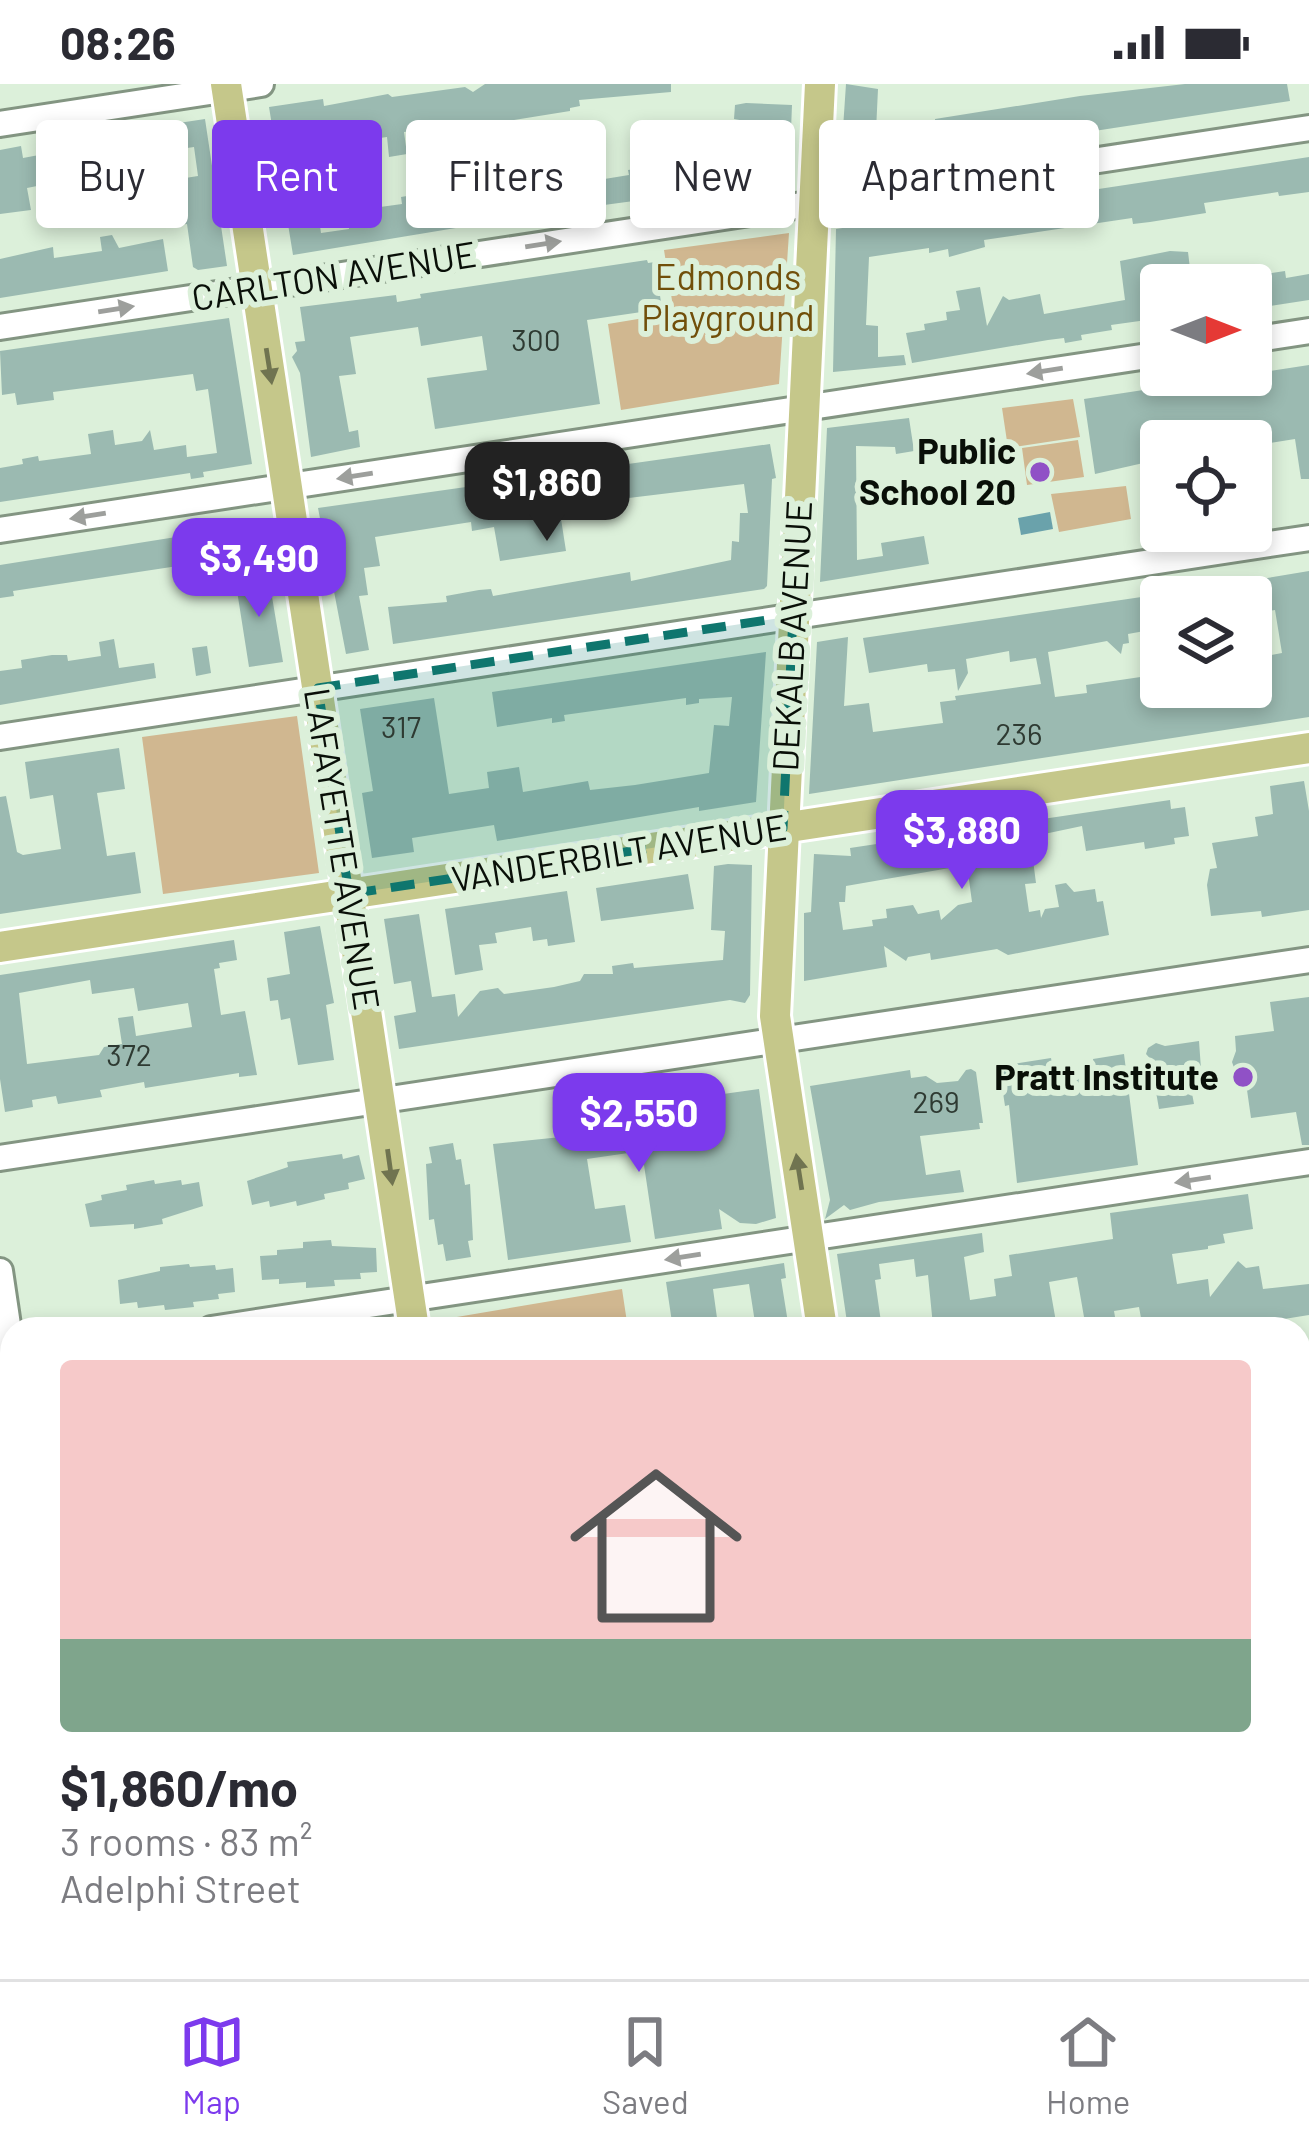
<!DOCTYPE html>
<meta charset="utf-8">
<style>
body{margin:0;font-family:Barlow,sans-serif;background:#f2f2f3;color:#2b2b33;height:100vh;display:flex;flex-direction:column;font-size:45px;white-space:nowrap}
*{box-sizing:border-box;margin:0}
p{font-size:39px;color:#7c7c81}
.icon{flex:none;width:66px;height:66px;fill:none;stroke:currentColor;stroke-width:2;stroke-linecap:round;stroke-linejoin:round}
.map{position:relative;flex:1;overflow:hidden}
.sheet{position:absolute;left:0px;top:1233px;width:1311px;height:663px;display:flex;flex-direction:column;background:#fff;border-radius:36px 36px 0 0;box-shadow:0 6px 18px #0003}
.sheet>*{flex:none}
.hud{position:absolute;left:36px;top:36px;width:1239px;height:108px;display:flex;gap:24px}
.needle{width:78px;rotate:90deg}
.buttons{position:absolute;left:1140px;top:180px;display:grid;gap:24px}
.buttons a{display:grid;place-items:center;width:132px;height:132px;border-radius:12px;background:#fff;box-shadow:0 6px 18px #0003;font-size:60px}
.price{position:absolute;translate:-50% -102px;padding:0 27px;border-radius:24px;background:#7c3aed;color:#fff;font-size:39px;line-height:78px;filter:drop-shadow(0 3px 6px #0008)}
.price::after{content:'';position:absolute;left:50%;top:72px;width:36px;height:27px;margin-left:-18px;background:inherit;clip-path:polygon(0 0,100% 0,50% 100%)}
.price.active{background:#222;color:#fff}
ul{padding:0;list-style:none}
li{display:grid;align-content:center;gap:24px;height:636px;padding:0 60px}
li+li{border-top:3px solid #e1e1e2}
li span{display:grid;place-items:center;height:372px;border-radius:12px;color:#555}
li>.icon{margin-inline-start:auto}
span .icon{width:216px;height:216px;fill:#fffc;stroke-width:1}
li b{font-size:51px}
.tag{padding:0 42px;border-radius:12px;background:#fff;box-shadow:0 6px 18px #0003;font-size:42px;line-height:108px}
.tag.active{background:#7c3aed;color:#fff}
.status{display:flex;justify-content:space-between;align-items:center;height:84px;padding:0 60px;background:#fff;direction:ltr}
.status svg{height:33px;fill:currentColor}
.tab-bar{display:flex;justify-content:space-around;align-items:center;height:168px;border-top:3px solid #e1e1e2;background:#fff;font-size:33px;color:#7c7c81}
.tab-bar a{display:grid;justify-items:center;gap:6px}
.tab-bar .active{color:#7c3aed}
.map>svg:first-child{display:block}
</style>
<div class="status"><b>08:26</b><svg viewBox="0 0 49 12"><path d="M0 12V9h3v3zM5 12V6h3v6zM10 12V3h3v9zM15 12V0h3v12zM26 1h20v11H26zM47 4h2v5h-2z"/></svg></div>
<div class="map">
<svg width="1309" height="1895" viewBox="0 0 1309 1895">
<rect width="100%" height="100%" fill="#dcf0da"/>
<!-- green -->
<path fill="#d0b790" d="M789,149l-10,151 -158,26 -13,-86 66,-11 -10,-63z
M1073,315l7,38 -72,11 -6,-40z
M1078,356l6,37 -57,8 -5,-37z
M1126,402l5,33 -72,13 -8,-38z
M297,632l22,157 -156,21 -21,-157z
M622,1205l6,40h-183v-10z
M0,1367l12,89 -12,2z"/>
<!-- water -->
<path fill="#6aa2ab" d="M1050,428l3,17 -32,6 -3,-17z"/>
<!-- building -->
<path fill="#9bbab1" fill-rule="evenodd" d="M485,0h186v8l-92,8 1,6 -10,2v3l-56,9 3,17 -73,10 -3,-21 -37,6 3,22 -18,3 -2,-20 -35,5 7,63 13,-2 1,5 29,-4 -1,-7 24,-4 2,12 26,-24 15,8 31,-1 25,-4 -1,-6 55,-8 2,13 49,-8 -1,-5 50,-7 -2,-7 49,-7 1,11 29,-4 1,-33 -22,-4 1,-14 11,-2 46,2 -3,75 -237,32 -259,43 -24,-148 54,-8 1,7 64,-12 4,3 73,-10 8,5zM335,52l14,93 -28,4 -13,-94z
M846,0l32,5 -3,63 46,2v7l-81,12z
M1185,0h102l3,17 -366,56 -5,-30 16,-3v-5l145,-23z
M205,35l22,147 -29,4 -5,-3 -6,-43 -13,2 -3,-14 13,-2 -5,-31 19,-3 -4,-29 -69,10 1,8 -8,1 1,6 -78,8 1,5 -15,3 4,22 -31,4v-64l21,-4 2,12 59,-11 -1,-6 32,-5v-3z
M1309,73v35l-30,4 -1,-4 -74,11 2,10 -56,9 -17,2 -1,-6 -148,22 1,7 -36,10 -1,-8 -19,4v-5l-60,9 -3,68 12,1v31l26,-2 2,10 -73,7 3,-143z
M112,151l7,13 44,-9 5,32 -168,27v-39l53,-12 1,11 48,-7 -2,-14z
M1170,167l18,1 4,33h-31v33l-50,7 1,5 -31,5 1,5 -17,3 -1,-5 -16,2 -136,23 -6,-30 19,-3 -1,-6 23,-4 -1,-8 14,-2 -4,-19 24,-4 7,39 16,-30 6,4 31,-6 4,20 81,-14 -5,-39z
M647,176l1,3 7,-1 7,47 -75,11 13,84 -165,25 -8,-51 60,-8 -5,-34 -61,10 -3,-19 -68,10 6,37 -17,2 10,56 9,-2 2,17 -49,10 -11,-84 -8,-16 5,-6 -2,-9 10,-1 -5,-34 96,-12 1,7 24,-4 -1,-4z
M1285,187l1,7 23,-4v26l-58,9v-33z
M229,234l23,146 -49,8 1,5 -13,2 -1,-6 -190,29v-34l23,-4 -1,-5 16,-3 1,5 52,-7 -3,-20 25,-4 2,15 27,-4 8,-11 4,20 32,-5 1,12 30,-4 -9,-64 -12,2 -3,-17 -140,18 1,8 -37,5 -2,-12 -13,2 -2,-44z
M1309,281v114h-8l-6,-40 -44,7v-5h-90v18l-66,15 -11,-75z
M909,334l5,33 -18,3 -1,-7 -39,-1 1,114 26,-4 -2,-13 43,-7 5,28 -109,18 7,-154z
M770,360l6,34 -4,1 -5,107 -3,3 -371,55 -5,-37 59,-5 -1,-6 33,-6 12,-1 2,7 137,-24 1,9 100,-21 1,-19 7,1 1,-29h8l-4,-29 -140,17 1,7 -15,2 1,4 -30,5 5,32 -66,10 -6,-34 -22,4 -1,-9 -96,15 5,29 -16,2 4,27 -9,1 10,54 -23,4 -28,-146z
M266,434l4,25 -47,10 1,6 -211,32 1,5 -14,2v-33l195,-31 -1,-4z
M1309,487v146l-500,77 8,-152 31,-5 -4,69 25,-3 4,29 70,-9 -3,-21 16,-2 -1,-4 86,-12 -5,-26 -26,4 -1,-11 -43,8 2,14 -10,18 -3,-22 -27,3 -1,-8 -58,9 -6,-35 292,-43h6v33l-33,6 1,9 -6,1 -2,10 -14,-13 -59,11 7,45 32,-4 -1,-8 75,-11v13h90v-28l31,-6 -7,-43 -24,4v-17h-54l-1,-7z
M268,489l15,89 -34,5 -14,-89z
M114,555l5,29 35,-5 2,15 -156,27v-34l22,-3 -1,-8 31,-5h15l1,6 33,-5 -2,-14z
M207,562l4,27 -15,3 -4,-28z
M766,568l-10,150 -57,9v-4l-202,34 -3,-16 -82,13 2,14 -42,6 -10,-65 11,-2 -13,-82 74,-11 15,96 40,-6 -2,-16 32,-5 4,25 65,-11 2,9 45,-5 74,-12 5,-48 15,1 3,-29 -33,2v4l-13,2v-7l-122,17 1,6 -13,2v-5l-55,9 -5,-35z
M119,664l6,41 -28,4 10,63 28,-4 6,41 -141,21v-117l6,-1 11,56 6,3 38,-6 -8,-54 -23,4 -5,-37z
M1304,697l5,30v99l-47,7 -1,-6 -50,5 -4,-31 3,-16 7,-1 -5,-25 46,-7 -3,-19 18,-3 -3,-28z
M1170,716l1,9 14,-2 4,29 -15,2 1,6 -30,5 -1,-7 -58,9 -4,-25 -52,11 6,46 -11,1 4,28 11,-2 1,8 4,-9 14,-2 -4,-22 11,-2 8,9 21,-3 2,13 6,-1 6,34 -101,20 -11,-6 -66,11 -1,-7 -22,4 -2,4 -22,-15 3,21 -83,14v-68l7,-1 3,-58 37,2 -1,-8zM967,781l5,37 -14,3 -17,15 -2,-10 -21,4 -5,-9 -27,4 1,9 -15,2 1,6 -30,4 -4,-28h6l1,-16z
M728,780l24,1 -2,130 -5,8 -15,-3 -331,49 -5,-33 22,-4 -5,-31 -17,3 -10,-65 35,-5 13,83 23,-3 3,23 22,-26 18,-3 6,6 50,-7 26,-6 4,-7h29l-1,-8 21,-3 1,5 89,-8 2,-29 -14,-1 1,-24 2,-40z
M688,790l6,35 -93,12 -5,-33z
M567,807l8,51 -27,4 -1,-7 -14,2 -2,-14 -36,6 2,10 -18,2 4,25 -28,5 -10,-66z
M320,842l14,77 -8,2 8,55 -36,5 -8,-47 -9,2 -3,-20 -8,1 -3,-23 23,-4 -6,-42z
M234,856l3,20 -18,3 1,5 -6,1 7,46 24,-4 12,64 -18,2v-4l-94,15 -1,-6 -44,8 2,7 -44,7 -2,-8 -24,4 1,7 -28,5 -5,-33v-104zM90,896l2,14 42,-6 4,23 50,-8 4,24 -56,9 -3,-20 -15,2 4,26 -18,3 -5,8 -72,9 -8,-71z
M1309,913v148h-7l-6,-33 -45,6 -4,-28 -5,1 -10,-29 4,-11 -1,-15 39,-5 -4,-29z
M1199,957l3,42 -11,5 3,16 -35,5 -4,-23 -6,-9 7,-12 -10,-11 2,-6 8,-5 9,3z
M1124,970l14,111 -121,18 -8,-78 -4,1 -6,-40 52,-8 4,24 40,-6 -2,-17z
M971,985l5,3 7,51h-4l1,6 -60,7 6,39 34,-5 4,22 -85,10 -29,8 -6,-5 -19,14 5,-19 -20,-114 100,-16 1,8 15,-2 11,7 21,-2 8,-11z
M759,1005l17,129 -20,6 -16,-1 -21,-14 3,20 -67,10 -11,-74 -6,1 -3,-14 -48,7 8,50 30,-4 6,37 -123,18 -15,-116 97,-10 -3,-21z
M453,1059l3,17 5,-1 4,26 5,-1 3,56 -5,1 3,16 -25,4 -3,-17 -5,1 -4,-26 -5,1 -3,-56 6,-1 -3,-16z
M342,1070l1,5 16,-4 6,24 -17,4 1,6 -25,5 1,5 -28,7 -1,-5 -26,6 -1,-6 -17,4 -5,-24 41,-14 -1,-5z
M154,1096l1,4 26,-4 1,5 17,-3 4,24 -41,13 1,5 -29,5v-5l-44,3 -5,-23 17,-4 -1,-5 26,-5 -1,-5z
M1248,1110l5,35 -30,5 2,9 -17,3v3l-36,5 5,30 31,-5 2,18 28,-36 8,7 13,-2 4,23 46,-5v31l-86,14h-80l-4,-22 -25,4 3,18h-159l-1,-7 -24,4 -5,-51 -12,2 -2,-18 -35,5 2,15 -6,1 7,49h-34l-11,-75 145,-21 2,19 -20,5 6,43 26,-4 -2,-17 18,-3 -3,-21 104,-16 -3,-26zM1077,1193l7,40 -28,5 -7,-40z
M331,1156l1,6 44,2 1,24 -17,1 1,6 -27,1 1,6 -29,2v-6l-27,2v-5l-17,1 -2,-24 17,-1v-5l26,-2v-6z
M784,1179l2,15 -5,1 8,50h-33l-7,-45 -36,5 4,29 -21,3 1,8h-24l-7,-47z
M189,1180l1,3 25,-2 1,5 17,-2 2,24 -17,2 1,5 -26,3 1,5 -29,3 -1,-5 -26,3 -1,-6 -17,2 -2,-24 42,-9v-4z"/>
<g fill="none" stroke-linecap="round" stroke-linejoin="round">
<!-- minor casing -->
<g stroke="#839582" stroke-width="30">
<path id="minor" d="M0,40l261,-40
M0,243l1309,-199
M1251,256l58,-9
M0,446l1161,-176
M0,653l1309,-199
M0,1074l1309,-198
M0,1187l12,81
M211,1245l1098,-167
M1299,1487l10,-2
M0,1712l12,-2
M105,1884l2,11
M309,1884l1,11"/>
</g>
<!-- major casing -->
<g stroke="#fff" stroke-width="36">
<path id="major" d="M226,0l188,1245
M820,0l-45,932 47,313
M0,863l1309,-199
M1299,1283l10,-1
M0,1489l12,-2
M512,1884l2,11
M918,1884l2,11"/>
</g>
<!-- minor -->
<use href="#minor" stroke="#fff" stroke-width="24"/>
<!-- major -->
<use href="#major" stroke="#c5c78a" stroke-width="30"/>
</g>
<!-- one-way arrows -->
<defs><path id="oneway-solid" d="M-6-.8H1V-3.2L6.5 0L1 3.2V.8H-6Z" transform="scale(3)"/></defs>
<g fill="#9d9f9c">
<use href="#oneway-solid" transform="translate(543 160) rotate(-9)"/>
<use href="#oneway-solid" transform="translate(116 225) rotate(-9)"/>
<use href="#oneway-solid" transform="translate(1045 287) rotate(171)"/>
<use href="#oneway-solid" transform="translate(355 392) rotate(171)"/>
<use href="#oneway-solid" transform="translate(88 432) rotate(171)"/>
<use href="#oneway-solid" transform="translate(1193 1096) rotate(171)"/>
<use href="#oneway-solid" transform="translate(683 1173) rotate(171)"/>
</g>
<g fill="#707450">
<use href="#oneway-solid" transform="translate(269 282) rotate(81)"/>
<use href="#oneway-solid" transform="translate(390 1083) rotate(82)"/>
<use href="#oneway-solid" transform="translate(799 1088) rotate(-99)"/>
</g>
<!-- marked area -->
<path fill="#0f766e" fill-opacity="0.2" stroke="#0f766e" stroke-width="9" stroke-dasharray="24 15" stroke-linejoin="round" d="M793,532l-10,212 -434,66 -31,-206z"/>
<!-- markers -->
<g fill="#9051c6" stroke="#dcf0da" stroke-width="4.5">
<circle cx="1040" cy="388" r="12"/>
<circle cx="1243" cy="993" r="12"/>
</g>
<g text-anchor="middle" stroke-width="12" stroke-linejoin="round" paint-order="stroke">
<!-- number labels -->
<g font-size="30" fill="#2e3a32">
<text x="536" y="267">300</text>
<text x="401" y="654">317</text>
<text x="1019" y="661">236</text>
<text x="129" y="982">372</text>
<text x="936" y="1029">269</text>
</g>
<!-- street labels -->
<g font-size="36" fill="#090f08" stroke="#dcf0da">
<text transform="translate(334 192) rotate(-9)" y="13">CARLTON AVENUE</text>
<text transform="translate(792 552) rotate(-87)" y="13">DEKALB AVENUE</text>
<text transform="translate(342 765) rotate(81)" y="13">LAFAYETTE AVENUE</text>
<text transform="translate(619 769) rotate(-9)" y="13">VANDERBILT AVENUE</text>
</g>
<!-- park labels -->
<g font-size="36" fill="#714f0a" stroke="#dcf0da">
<text x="728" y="206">Edmonds<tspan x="728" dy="41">Playground</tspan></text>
</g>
<!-- poi labels -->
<g font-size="36" font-weight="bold" fill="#090f08" stroke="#dcf0da" text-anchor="end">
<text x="1016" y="380">Public<tspan x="1016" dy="41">School 20</tspan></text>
<text x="1219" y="1006">Pratt Institute</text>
</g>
</g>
</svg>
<div class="buttons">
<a><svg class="needle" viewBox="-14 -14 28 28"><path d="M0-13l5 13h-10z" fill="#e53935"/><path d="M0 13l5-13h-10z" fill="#7c7c81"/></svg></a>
<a><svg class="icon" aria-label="locate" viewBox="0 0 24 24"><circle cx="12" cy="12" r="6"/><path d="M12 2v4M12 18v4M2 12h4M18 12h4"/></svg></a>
<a><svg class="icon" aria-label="layers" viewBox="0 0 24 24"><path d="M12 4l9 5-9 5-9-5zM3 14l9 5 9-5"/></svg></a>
</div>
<b class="price active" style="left:547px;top:460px">$1,860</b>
<b class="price" style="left:259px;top:536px">$3,490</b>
<b class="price" style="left:962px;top:808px">$3,880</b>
<b class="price" style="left:639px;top:1091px">$2,550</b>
<div class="hud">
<a class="tag">Buy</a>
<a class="tag active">Rent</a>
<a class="tag">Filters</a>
<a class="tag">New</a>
<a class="tag">Apartment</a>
</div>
<section class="sheet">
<ul>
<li><span style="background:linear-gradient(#f6c9c9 75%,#7fa58c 0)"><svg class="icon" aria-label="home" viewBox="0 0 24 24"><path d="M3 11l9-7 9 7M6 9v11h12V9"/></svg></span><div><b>$1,860/mo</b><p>3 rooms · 83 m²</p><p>Adelphi Street</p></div></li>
</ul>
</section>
</div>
<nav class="tab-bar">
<a class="active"><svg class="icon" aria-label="map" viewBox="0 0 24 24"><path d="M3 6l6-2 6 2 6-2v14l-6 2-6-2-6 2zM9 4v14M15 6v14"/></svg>Map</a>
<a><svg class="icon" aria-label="saved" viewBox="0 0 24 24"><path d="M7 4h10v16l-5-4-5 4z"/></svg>Saved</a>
<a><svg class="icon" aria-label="home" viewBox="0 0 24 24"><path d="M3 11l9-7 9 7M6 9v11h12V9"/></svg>Home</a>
</nav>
